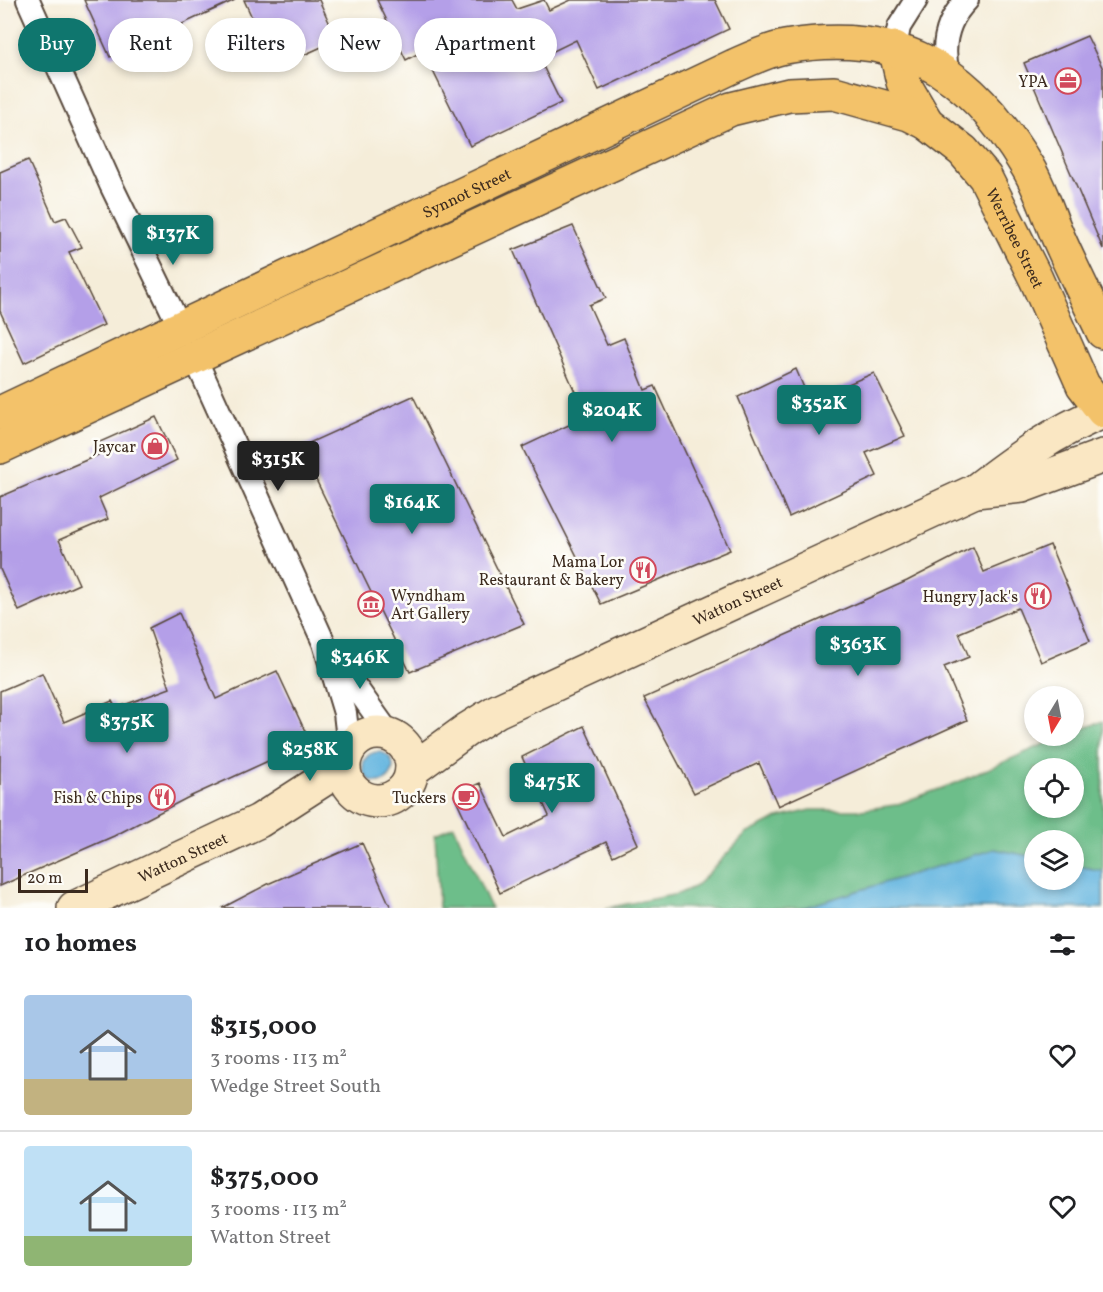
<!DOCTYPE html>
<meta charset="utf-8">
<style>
body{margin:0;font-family:Vollkorn,serif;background:#f6f6f6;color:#202124;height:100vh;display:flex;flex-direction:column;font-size:22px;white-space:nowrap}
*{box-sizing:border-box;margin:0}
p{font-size:20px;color:#757577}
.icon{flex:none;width:33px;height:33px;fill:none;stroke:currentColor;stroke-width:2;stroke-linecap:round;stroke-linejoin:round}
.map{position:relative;height:908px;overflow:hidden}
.side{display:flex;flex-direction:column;background:#fff;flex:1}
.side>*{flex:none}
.hud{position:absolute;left:18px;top:18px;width:600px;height:54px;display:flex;gap:12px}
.needle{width:39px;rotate:190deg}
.controls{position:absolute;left:1024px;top:686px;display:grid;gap:12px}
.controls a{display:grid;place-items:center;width:60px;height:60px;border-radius:50%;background:#fff;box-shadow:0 3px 9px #0003;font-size:30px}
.scale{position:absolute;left:18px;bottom:15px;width:70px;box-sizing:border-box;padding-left:6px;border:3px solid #3b2a1e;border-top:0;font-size:16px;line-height:21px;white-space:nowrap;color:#3b2a1e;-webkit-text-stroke:4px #fdfcf7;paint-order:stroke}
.price{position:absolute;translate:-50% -51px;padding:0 14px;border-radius:6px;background:#0f766e;color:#fff;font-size:20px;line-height:39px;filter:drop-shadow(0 2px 3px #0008)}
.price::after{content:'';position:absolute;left:50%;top:36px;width:18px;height:14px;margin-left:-9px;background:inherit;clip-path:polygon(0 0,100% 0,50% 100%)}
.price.current{background:#222;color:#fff}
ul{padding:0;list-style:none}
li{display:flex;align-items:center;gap:18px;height:150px;padding:0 24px}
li+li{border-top:2px solid #e0e0e0}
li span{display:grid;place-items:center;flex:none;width:168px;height:120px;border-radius:6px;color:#555}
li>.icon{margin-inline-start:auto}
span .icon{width:72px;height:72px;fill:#fffc;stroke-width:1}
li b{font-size:26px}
h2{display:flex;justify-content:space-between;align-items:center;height:72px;padding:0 24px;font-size:26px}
.tag{padding:0 21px;border-radius:27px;background:#fff;box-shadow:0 3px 9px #0003;font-size:21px;line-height:54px}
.tag.current{background:#0f766e;color:#fff}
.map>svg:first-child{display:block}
</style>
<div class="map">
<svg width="1103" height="908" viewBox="0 0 1103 908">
<rect width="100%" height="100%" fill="#fdfcf7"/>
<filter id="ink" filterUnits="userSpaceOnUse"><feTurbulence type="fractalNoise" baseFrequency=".0167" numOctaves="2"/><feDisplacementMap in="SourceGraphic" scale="12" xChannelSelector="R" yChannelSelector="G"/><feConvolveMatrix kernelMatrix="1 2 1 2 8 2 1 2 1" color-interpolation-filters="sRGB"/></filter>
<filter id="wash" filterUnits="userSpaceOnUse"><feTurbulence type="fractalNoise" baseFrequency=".008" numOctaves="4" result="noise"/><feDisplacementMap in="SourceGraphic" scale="24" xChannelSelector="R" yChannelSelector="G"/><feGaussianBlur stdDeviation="1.35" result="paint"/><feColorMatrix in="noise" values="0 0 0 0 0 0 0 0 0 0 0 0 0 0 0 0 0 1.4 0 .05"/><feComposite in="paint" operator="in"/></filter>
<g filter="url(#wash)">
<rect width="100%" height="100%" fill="#f5edd9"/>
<!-- forest -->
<path fill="#6dbe8a" stroke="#547454" stroke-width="1.5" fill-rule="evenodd" d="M1103,721v187h-497l72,-14 18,-8 50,-52 32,-16 33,-8h50l34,-5 61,-22 109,-48h9v-3zM1035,768h39v39h-39zM1035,840h39v39h-39z
M454,826l37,82h-52l-4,-74z"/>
<!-- water -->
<path fill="#65b6e0" stroke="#50707f" stroke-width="1.5" d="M363 767a15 15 0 1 1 30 0a15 15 0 1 1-30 0Z
M994,849l41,8v22h39v-14l29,6v37h-301z"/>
<g id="blocks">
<!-- building -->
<path fill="#b49fe8" d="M84,0h151l-125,57z
M244,0h75l18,40 -62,28z
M377,0h135l5,9 27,-9 5,10 22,-10h144l14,29 -130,61 -23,-50 -37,18 22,45 -91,43 -47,-95 -17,9z
M1087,36l16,33v180l-79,-186z
M28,160l27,61 11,-4 16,30 -13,5 35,73 -80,38 -24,-52v-139z
M573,226l33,72 -17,7 18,40 17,-7 21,52 10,-4 75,164 -129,54 -79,-157 64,-30 -73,-167z
M796,369l11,26 15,-6 3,5 49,-21 31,63 -39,17 11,23 -88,41 -51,-120z
M413,396l111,228 -114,48 -110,-225z
M156,417l21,43 -78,38 9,21 -49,21 20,44 -60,27 -19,-42v-72l98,-42 -5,-10z
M1050,545l40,96 -49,21 -23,-54 -59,25 10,24 -25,10 23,53 -189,86 -19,-43 -65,30 -50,-95 263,-117 66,-34 11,25z
M179,613l37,86 61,-28 33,71 -123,56 -73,38 -114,50v-195l42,-18 22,49 48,-21 4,7 54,-20 -21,-60z
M584,726l54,118 -25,12 -7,-14 -106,51 -46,-98 26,-12 26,54 43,-21 -27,-59z
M362,843l29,65h-169l48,-25z"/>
</g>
</g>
<g filter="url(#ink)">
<use href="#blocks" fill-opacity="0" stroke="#57473a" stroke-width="1.5"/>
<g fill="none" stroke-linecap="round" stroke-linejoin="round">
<!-- street casing -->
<g stroke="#57473a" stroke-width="26">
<path id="street" d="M28,0l83,185 69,142
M895,48l4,-21 17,-27
M948,73c-7,-28 -1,-53 19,-73
M195,358l129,285 21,70 4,35
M337,661l53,74"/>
</g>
<!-- secondary casing -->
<g stroke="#57473a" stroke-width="36">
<g id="secondary">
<path d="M975,491l47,-5 81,-30"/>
<circle cx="378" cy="767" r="34"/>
<path id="s1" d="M412,770l56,-41 29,-18 478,-220c40,-31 80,-60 128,-79"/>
<path id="s2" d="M74,908l185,-87 76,-49 10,-15"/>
</g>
</g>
<!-- highway casing -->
<g stroke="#57473a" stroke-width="36">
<g id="highway">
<path d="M895,48l8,34 24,41"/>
<path id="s3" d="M0,413l734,-347c16,-7 34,-16 51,-19 115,-20 184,22 242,119 13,21 21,48 31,71 14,32 30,63 45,95"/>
<path id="s4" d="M0,447l731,-338 58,-14 45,-2 75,21 18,9 36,28 22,26 51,102 47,106 20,26"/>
</g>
</g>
<!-- street -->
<use href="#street" stroke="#fff" stroke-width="22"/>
<!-- secondary -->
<use href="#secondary" stroke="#fae7c3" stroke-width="33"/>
<!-- highway -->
<use href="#highway" stroke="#f3c26a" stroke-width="33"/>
</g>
</g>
<!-- icons -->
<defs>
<g id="office-ring" transform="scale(1.35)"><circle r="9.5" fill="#fdfcf7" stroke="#d1495b" stroke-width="1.5"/><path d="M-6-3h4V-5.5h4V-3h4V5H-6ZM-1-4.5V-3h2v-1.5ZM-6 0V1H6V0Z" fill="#d1495b"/></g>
<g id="shop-ring" transform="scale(1.35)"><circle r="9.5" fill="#fdfcf7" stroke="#d1495b" stroke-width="1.5"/><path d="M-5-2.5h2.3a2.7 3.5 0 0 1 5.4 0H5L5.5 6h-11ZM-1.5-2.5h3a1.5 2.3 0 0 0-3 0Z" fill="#d1495b"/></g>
<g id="restaurant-ring" transform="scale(1.35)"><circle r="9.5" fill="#fdfcf7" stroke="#d1495b" stroke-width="1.5"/><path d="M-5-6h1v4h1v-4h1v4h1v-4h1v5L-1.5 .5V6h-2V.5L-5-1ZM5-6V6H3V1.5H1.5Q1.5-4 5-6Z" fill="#d1495b"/></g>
<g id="museum-ring" transform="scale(1.35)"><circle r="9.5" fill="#fdfcf7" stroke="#d1495b" stroke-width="1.5"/><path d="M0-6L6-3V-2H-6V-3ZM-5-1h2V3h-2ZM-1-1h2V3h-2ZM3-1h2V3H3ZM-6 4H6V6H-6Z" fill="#d1495b"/></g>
<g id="cafe-ring" transform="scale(1.35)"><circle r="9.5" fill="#fdfcf7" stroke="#d1495b" stroke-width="1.5"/><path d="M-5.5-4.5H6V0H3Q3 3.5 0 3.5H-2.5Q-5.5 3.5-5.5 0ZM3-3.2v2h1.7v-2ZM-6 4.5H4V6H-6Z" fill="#d1495b"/></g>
</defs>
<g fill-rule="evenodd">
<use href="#office-ring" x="1068" y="81"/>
<use href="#shop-ring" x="155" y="446"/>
<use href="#restaurant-ring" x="643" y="570"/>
<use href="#restaurant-ring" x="1038" y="596"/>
<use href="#museum-ring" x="371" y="604"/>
<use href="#restaurant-ring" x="162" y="797"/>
<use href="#cafe-ring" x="466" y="797"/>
</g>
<g text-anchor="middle" stroke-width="5" stroke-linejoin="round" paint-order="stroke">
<!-- poi labels -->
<g font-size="16" fill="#3b2a1e" stroke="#fdfcf7" text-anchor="end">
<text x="1048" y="87">YPA</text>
<text x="136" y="452">Jaycar</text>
<text x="624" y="567">Mama Lor<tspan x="624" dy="18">Restaurant &amp; Bakery</tspan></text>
<text x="391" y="601" text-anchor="start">Wyndham<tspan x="391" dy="18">Art Gallery</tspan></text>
<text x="1018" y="602">Hungry Jack's</text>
<text x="142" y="803">Fish &amp; Chips</text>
<text x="446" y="803">Tuckers</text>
</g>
<!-- street labels -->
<g font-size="16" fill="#3b2a1e" stroke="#fdfcf7">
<text dy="6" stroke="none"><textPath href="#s3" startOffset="516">Synnot Street</textPath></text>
<text dy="6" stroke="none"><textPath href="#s4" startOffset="1156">Werribee Street</textPath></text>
<text dy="6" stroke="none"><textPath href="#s1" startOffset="368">Watton Street</textPath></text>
<text dy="6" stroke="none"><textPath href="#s2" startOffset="120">Watton Street</textPath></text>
</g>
</g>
</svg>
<div class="controls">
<a><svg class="needle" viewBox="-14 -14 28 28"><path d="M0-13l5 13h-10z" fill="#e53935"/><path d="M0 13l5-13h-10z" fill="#757577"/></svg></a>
<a><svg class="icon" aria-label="locate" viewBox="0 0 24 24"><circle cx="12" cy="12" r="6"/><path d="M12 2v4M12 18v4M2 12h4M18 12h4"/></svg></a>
<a><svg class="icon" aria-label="layers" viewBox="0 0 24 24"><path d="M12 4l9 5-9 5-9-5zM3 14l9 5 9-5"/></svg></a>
</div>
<div class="scale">20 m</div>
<b class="price" style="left:173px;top:266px">$137K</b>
<b class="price" style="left:819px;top:436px">$352K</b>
<b class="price" style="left:612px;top:443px">$204K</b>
<b class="price current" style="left:278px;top:492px">$315K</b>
<b class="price" style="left:412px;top:535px">$164K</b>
<b class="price" style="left:858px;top:677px">$363K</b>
<b class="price" style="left:360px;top:690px">$346K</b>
<b class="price" style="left:127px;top:754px">$375K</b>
<b class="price" style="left:310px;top:782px">$258K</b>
<b class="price" style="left:552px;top:814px">$475K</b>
<div class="hud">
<a class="tag current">Buy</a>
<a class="tag">Rent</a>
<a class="tag">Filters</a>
<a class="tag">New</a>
<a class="tag">Apartment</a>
</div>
</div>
<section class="side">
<h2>10 homes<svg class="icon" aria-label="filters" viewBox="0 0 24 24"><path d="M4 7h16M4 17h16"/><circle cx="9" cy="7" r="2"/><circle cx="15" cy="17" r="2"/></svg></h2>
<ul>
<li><span style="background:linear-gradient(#a9c7e8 70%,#c2b280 0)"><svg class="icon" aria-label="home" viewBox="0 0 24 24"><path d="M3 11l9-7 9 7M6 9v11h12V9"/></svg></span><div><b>$315,000</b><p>3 rooms · 113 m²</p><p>Wedge Street South</p></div><svg class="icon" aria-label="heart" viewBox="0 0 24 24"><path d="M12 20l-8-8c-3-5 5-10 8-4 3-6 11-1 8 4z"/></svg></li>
<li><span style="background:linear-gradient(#bfe0f5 75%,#8fb573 0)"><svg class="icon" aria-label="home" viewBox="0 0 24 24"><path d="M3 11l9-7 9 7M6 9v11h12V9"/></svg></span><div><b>$375,000</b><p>3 rooms · 113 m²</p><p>Watton Street</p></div><svg class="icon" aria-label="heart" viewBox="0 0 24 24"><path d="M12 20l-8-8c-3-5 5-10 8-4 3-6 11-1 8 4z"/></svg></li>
</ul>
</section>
